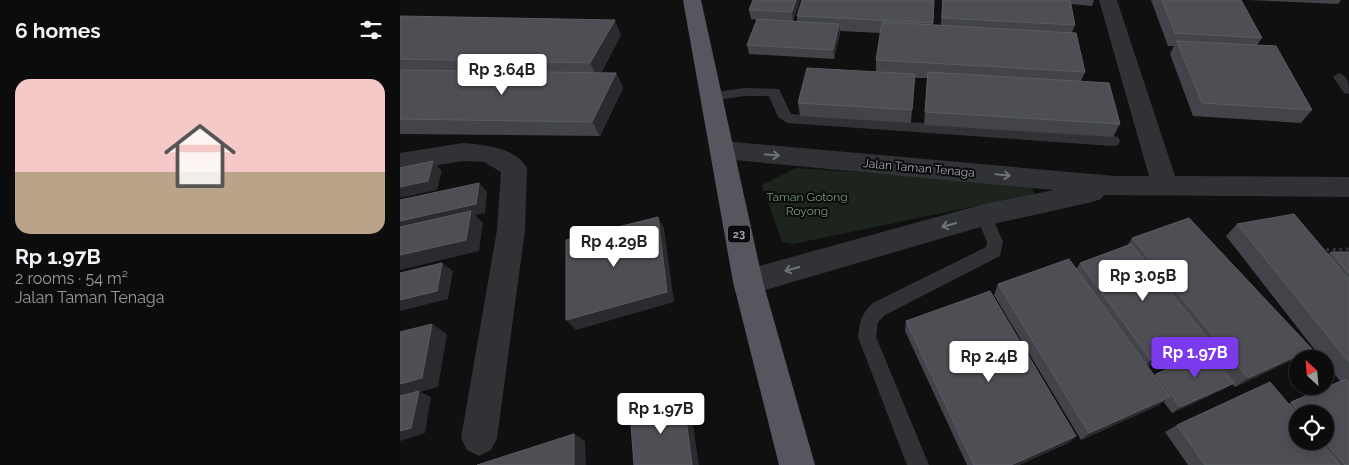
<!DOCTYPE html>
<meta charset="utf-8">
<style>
body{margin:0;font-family:Raleway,sans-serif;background:#1a1a1b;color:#f1f3f6;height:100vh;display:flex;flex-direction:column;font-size:19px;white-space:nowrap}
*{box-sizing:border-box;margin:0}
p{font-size:16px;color:#9a9b9d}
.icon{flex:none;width:28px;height:28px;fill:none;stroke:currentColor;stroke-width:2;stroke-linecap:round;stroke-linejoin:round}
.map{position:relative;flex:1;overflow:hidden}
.sheet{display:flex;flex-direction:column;background:#0c0c0d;width:400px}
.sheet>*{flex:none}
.needle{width:32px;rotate:334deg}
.buttons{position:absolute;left:889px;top:350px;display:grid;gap:10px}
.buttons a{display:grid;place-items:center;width:45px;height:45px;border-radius:50%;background:#0c0c0d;box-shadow:0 2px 12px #0003,0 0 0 1px #2c2c2e;font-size:25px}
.price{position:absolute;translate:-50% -42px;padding:0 11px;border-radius:5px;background:#fff;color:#222;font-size:16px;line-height:32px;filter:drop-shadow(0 1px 2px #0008)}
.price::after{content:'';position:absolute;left:50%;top:30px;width:15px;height:11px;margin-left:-8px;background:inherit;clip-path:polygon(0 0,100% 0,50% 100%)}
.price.on{background:#7c3aed;color:#fff}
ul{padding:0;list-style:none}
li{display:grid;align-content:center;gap:10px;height:265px;padding:0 15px}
li span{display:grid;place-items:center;height:155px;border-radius:15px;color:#555}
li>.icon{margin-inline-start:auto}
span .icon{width:90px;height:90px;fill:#fffc;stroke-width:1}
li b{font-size:21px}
h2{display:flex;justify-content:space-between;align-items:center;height:60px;padding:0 15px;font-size:21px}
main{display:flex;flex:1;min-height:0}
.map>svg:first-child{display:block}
</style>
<main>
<section class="sheet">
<h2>6 homes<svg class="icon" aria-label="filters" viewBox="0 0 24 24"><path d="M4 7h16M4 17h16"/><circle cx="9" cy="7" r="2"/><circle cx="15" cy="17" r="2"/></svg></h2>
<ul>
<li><span style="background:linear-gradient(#f6c9c9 60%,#b9a48a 0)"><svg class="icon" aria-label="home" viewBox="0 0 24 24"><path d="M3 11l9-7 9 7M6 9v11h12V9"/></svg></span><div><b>Rp 1.97B</b><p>2 rooms · 54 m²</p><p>Jalan Taman Tenaga</p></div></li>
</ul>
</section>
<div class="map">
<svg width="949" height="465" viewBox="0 0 949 465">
<rect width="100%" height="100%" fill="#101011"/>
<!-- green -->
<path fill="#1c241d" d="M396,168l231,16 6,5 1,5 -241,50 -11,-2 -20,-57z"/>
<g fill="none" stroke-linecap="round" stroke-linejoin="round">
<!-- path -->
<path stroke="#37383d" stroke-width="3" stroke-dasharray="2.5 4" stroke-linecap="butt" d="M920,250l29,-1"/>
<!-- service -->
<path fill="#313236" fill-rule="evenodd" d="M939,73c10,3 10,12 10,21l-5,-1 -11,-16z
M344,88l35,1 12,25 322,22 5,1 2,4 -2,4 -5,1 -326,-23 -9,-6 -9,-21h-25l-33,5 -5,-1 -2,-3 2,-3 5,-1z
M584,209l6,2 13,31 -3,14 -115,59 -7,7 -2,15 53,128h-22l-49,-128c2,-15 3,-23 15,-34l113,-56 1,-5 -11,-27 2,-4z"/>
<!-- minor -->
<path fill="#313236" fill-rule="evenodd" d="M699,0h18l58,176 174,1v20l-245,-2 -3,4 -9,3 -108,24 -236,69 -10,-4 -5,-9 5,-9 10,-4 236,-65 70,-14 -331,-31 -9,-3 -3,-6 3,-6 9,-3 392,35h34z
M63,143c21,2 52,4 64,25l-2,62 -28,208 -6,12 -12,6 -12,-6 -6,-12 36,-208 4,-58 -17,-10 -21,-1 -63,10v-18z"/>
<!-- trunk -->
<path fill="#55565e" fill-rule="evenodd" d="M283,0h18l62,282 52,183h-36l-46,-183z"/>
</g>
<!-- wall -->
<path fill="#434449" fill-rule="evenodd" d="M353,0h47l-7,21h4v-5l137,-16 -1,25h8l1,-25h152l-2,6 -21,-2 4,21 -3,7 13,40 -4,9 39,43 -7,13 -189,-12 3,-47h-13l-3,45 -111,-7 -2,-13 78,-32v-11l5,-27 -41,-2v2l-6,26 -85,-5 -2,-9 10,-25 -6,-1 -2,-9z
M751,0h90l21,38 -5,7 55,65 -11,13 -108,-7 -23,-62 4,-8h-6z
M848,0h93l-3,4z
M0,16l221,19 -20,38h15l7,15 -23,48 -200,-2z
M837,224l91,30 3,-2h18v213h-161l-23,-33 12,-7 111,-21 52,-23 -15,-19v-3h-3l-96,-123zM898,414h27v27h-27z
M732,238l180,111 -16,9 -61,29 -3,-3 -8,5 -52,24 -9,-12 -4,4 -78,35 -87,-145 4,-11 78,-15 4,-6 47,-17zM799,343l7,9 -50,22 -2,1 -6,-9 48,-20z
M506,321l170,115 -8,7 -49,22h-52l-62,-134z"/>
<!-- shaded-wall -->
<path fill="#2a2b2e" d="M396,0h4l-7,21 -1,-9z
M215,20l6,15 -23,43 -8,-15z
M439,24l1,9 -6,26 -1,-9z
M216,73l7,15 -23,48 -8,-14z
M33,161l9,10 -5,19 -37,8v-11z
M79,183l8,9 -2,21 -10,2 8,8 -4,28 -79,19v-49z
M258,217l6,11 10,74 -98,28 -10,-10z
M42,263l11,8 -5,28 -48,12v-11z
M32,324l15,10 -9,53 -18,5 11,5 -6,36 -25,8v-57z
M807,337l-11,9 -54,23 9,-9z
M912,349l-16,9 -61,29 13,-9z
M834,383l-10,6 -52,24 8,-6z
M283,396l7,8 9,61h-7z
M770,397l-11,8 -78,35 8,-7z
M174,434l11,7 1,24h-12z
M676,436l-8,7 -49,22h-8z"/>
<!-- building -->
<path fill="#4d4f54" stroke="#5a5c63" d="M353,0h43l-4,12 -43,-2z
M402,0h132l-1,23 -136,-7z
M543,0h127l5,25 -133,-7z
M762,0h79l21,38 -87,-5z
M0,16l215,4 -25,43 -190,-4z
M357,19l82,5 -6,26 -86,-5z
M482,22l194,11 9,39 -209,-12z
M777,41l99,5 36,64 -110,-7z
M407,68l108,6 -3,36 -114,-7z
M0,70l216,3 -24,49 -192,-3z
M528,72l181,11 11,41 -195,-12z
M33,161l-5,20 -28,6v-19z
M79,183l-3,21 -76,17v-21z
M71,211l-5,29 -66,15v-28z
M894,214l55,65v83l-112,-138z
M258,217l9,75 -101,28v-80z
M789,218l123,131 -64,29 -116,-140z
M731,244l76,93 -56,23 -71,-97z
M931,252h18v22z
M669,259l101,138 -81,36 -91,-149z
M42,263l-5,28 -37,9v-27z
M590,291l86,145 -65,29h-37l-68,-144z
M32,324l-10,54 -22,6v-52z
M808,351l26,32 -54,24 -24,-33z
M946,379l3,3v83h-4l-21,-24 1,-27h-24l-10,-12z
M870,382l28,33v26h22l20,24h-135l-28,-40z
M19,391l-8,37 -11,3v-35z
M283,396l9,69h-58l-4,-53z
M174,434v31h-97z"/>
<!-- one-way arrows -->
<defs><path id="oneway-shaft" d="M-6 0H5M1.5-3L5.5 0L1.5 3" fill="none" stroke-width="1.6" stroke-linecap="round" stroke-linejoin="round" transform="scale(1.25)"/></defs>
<g stroke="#6f727a">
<use href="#oneway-shaft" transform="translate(372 155) rotate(5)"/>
<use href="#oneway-shaft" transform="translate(603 175) rotate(5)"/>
<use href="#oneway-shaft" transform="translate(549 225) rotate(164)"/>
<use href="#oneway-shaft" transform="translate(392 269) rotate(164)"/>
</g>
<g text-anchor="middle" stroke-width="4" stroke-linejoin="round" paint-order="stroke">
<!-- shield labels -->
<rect fill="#0b0b0c" stroke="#747880" stroke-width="1" x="328" y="225.5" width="22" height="17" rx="4"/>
<g font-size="11" font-weight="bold" fill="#a1a6b2">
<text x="339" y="238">23</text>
</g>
<!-- street labels -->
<g font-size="12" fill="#a1a6b2" stroke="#0b0b0c">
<text transform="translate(519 168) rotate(5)" y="4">Jalan Taman Tenaga</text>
</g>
<!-- park labels -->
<g font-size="12" fill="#789d7b" stroke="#0b0b0c">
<text x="407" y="201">Taman Gotong<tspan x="407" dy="14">Royong</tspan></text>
</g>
</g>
</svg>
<div class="buttons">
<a><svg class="needle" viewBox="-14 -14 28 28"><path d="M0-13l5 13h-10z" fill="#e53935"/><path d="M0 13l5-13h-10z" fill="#9a9b9d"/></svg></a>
<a><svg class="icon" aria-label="locate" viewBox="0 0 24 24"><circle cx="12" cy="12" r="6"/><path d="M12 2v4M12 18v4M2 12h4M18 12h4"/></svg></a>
</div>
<b class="price" style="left:102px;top:96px">Rp 3.64B</b>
<b class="price" style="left:214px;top:268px">Rp 4.29B</b>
<b class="price" style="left:743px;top:302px">Rp 3.05B</b>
<b class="price on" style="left:795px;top:379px">Rp 1.97B</b>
<b class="price" style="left:589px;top:383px">Rp 2.4B</b>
<b class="price" style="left:261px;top:435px">Rp 1.97B</b>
</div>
</main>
